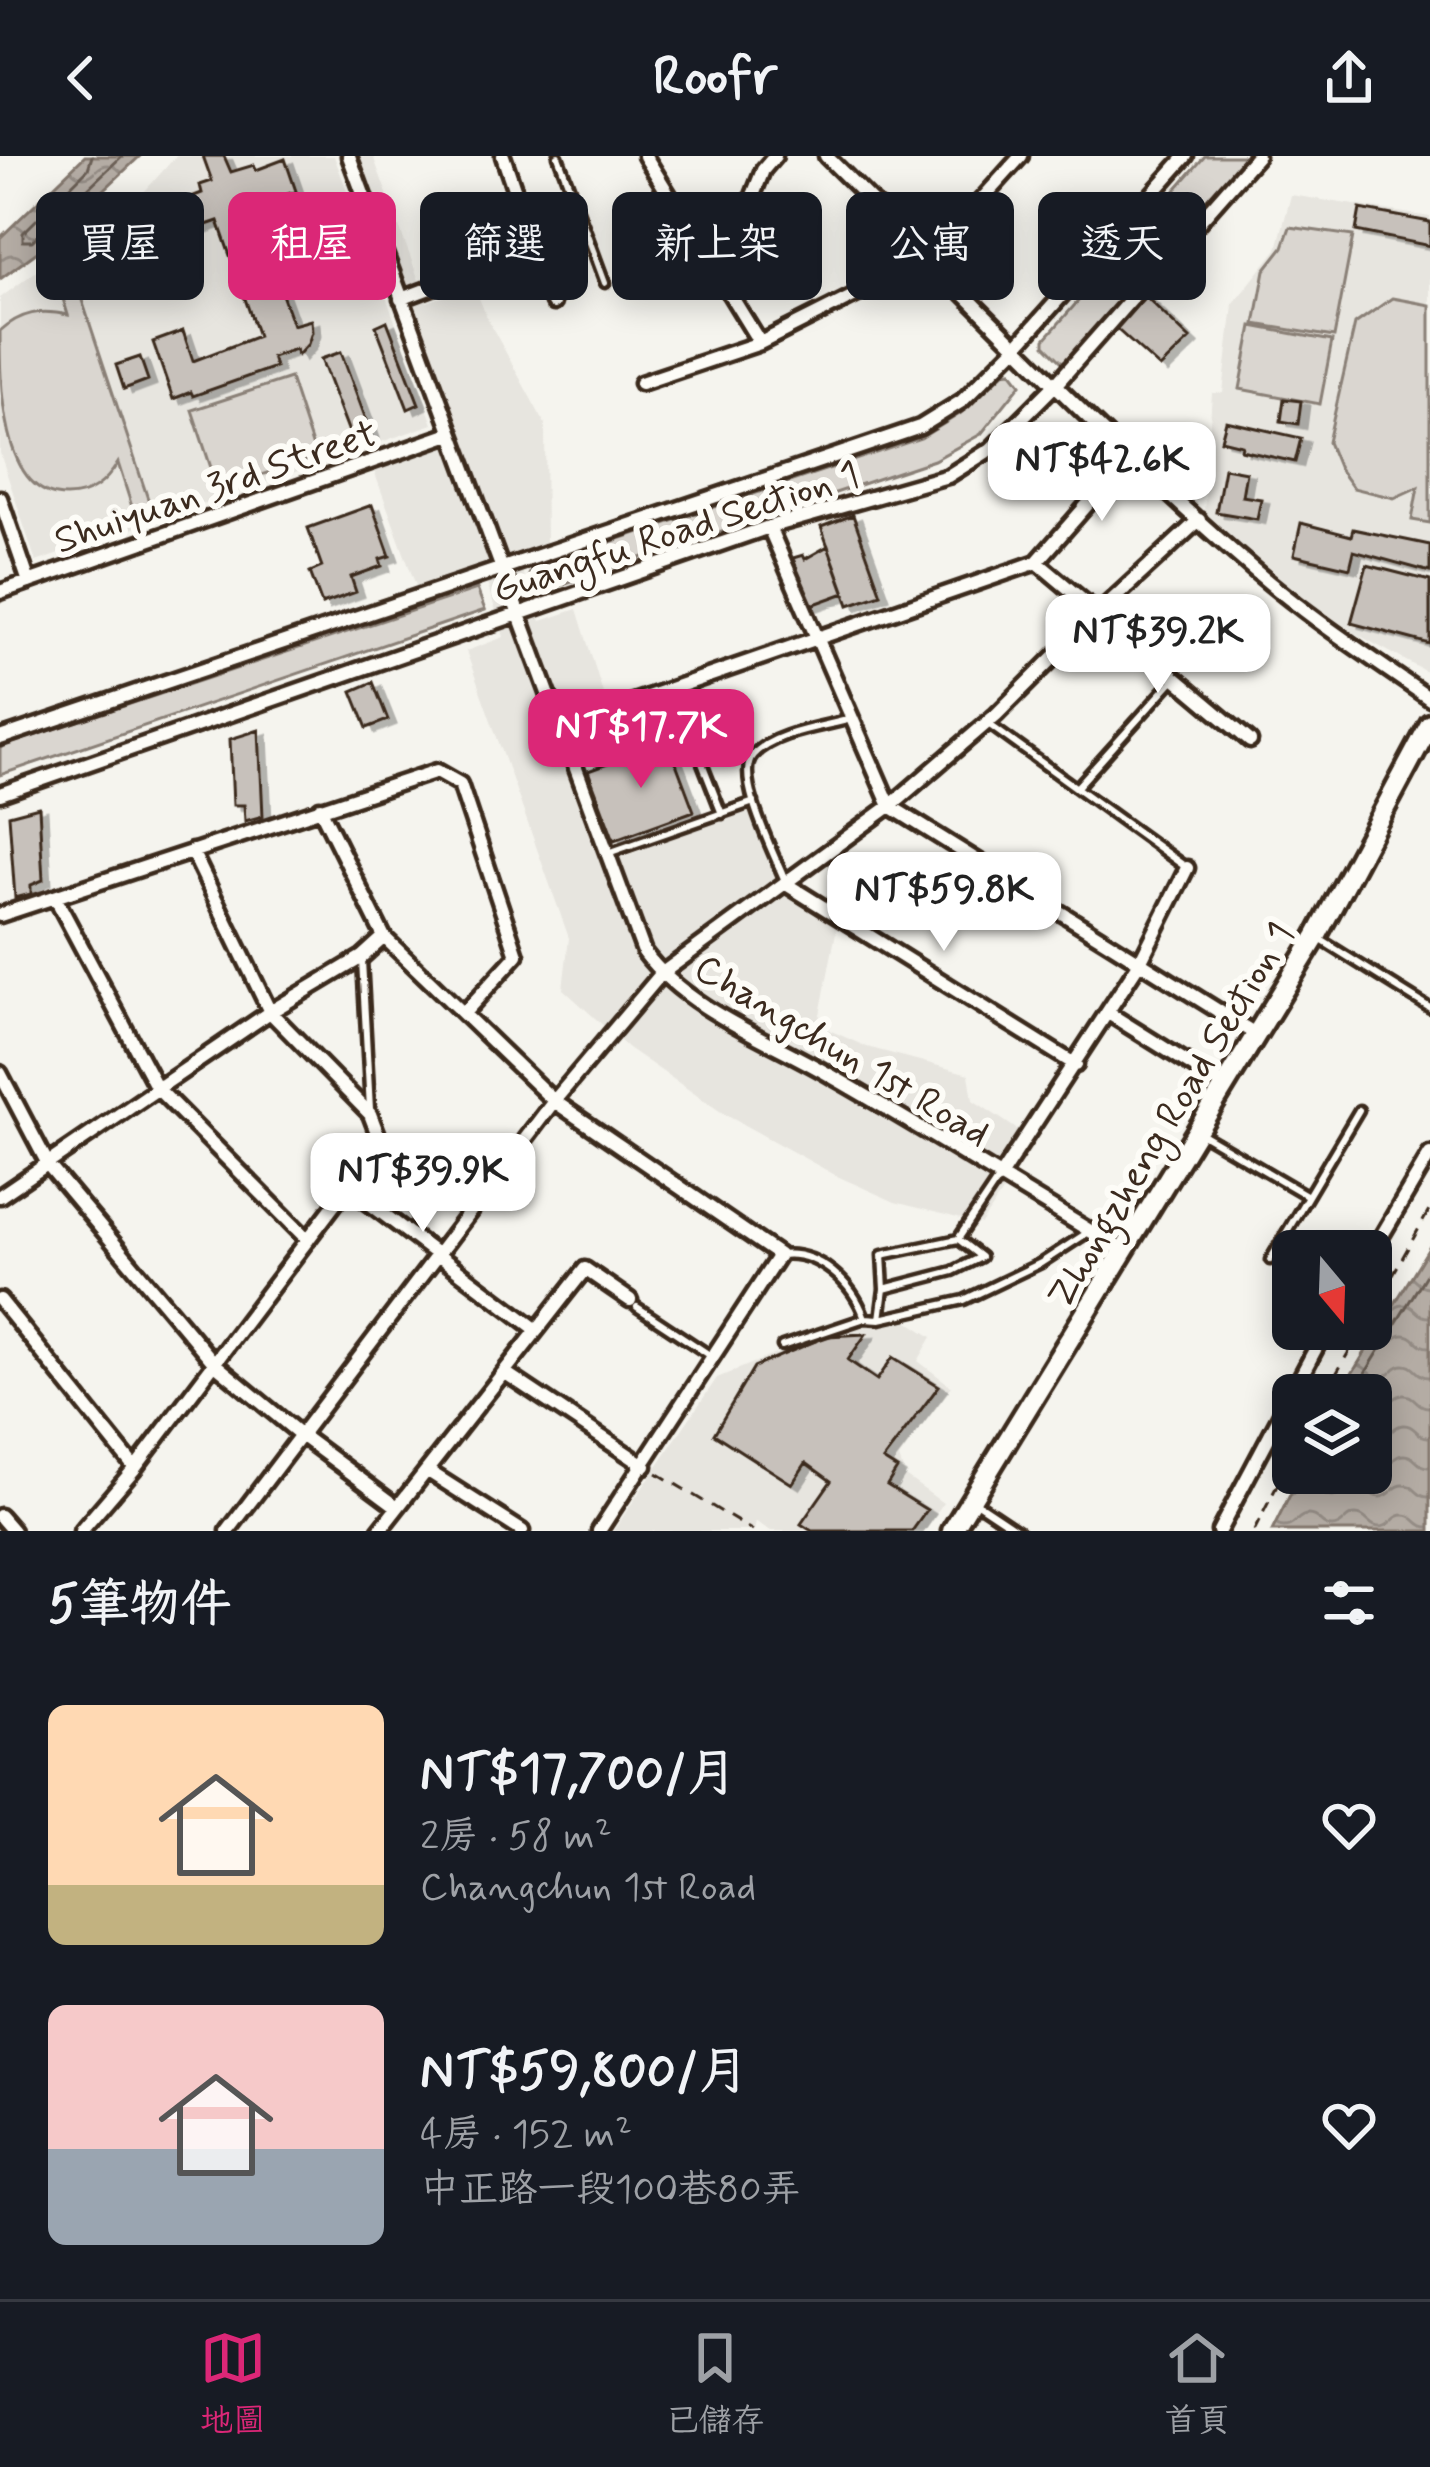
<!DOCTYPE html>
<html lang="zh-TW">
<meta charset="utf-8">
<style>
body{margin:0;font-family:Mynerve,"LXGW WenKai TC",sans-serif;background:#20242c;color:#f1f3f6;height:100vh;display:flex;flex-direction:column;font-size:45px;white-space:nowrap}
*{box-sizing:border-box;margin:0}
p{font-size:39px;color:#9ea1a6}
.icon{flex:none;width:66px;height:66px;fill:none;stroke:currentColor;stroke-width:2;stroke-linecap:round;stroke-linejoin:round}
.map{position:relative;height:1375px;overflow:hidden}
.sheet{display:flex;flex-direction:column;background:#171b24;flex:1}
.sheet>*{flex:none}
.top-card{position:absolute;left:36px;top:36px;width:1359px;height:108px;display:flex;gap:24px}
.needle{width:78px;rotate:161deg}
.controls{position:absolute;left:1272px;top:1074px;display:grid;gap:24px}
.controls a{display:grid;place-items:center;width:120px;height:120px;border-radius:18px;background:#171b24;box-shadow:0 6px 30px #0003;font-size:60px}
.price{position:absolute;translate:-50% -102px;padding:0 27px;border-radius:24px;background:#fff;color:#222;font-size:39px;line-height:78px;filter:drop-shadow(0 3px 6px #0008)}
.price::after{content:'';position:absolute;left:50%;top:72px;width:36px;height:27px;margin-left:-18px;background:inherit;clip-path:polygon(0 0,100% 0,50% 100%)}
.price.active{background:#db2777;color:#fff}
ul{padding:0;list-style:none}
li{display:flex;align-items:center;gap:36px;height:300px;padding:0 48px}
li span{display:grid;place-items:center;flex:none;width:336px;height:240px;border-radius:18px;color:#555}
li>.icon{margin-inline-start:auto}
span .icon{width:144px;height:144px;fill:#fffc;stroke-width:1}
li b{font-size:51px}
h2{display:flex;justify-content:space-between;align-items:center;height:144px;padding:0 48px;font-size:51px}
.chip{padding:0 42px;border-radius:18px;background:#171b24;box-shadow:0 6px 30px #0003;font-size:42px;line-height:108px}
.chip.active{background:#db2777;color:#fff}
header{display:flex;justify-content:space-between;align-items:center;height:156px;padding:0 48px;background:#171b24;font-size:54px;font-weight:800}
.dock{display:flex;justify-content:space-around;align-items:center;height:168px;border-top:3px solid #363941;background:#171b24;font-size:33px;color:#9ea1a6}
.dock a{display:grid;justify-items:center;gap:6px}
.dock .active{color:#db2777}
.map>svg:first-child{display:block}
</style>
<header><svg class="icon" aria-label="back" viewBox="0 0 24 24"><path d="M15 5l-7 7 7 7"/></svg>Roofr<svg class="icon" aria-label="share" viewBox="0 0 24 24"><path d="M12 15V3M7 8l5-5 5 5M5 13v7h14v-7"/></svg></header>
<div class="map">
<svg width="1430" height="1375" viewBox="0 0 1430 1375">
<defs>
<pattern id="water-waves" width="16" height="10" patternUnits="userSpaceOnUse" patternTransform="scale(3)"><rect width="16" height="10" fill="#b4aca4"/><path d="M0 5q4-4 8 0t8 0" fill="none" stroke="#948c85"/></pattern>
<filter id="shadow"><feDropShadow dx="8" dy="4.5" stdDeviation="0" flood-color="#0004"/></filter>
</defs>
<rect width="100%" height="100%" fill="#f5f4ee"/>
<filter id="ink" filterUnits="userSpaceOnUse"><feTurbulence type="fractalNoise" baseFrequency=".00833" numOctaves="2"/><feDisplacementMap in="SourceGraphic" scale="24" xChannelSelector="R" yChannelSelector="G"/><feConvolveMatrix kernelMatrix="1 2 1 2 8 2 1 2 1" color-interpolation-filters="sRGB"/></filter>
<g filter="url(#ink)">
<!-- built -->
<path fill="#e7e5df" d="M176,0h158l99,268 -397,138 -36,-109v-155l145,-107z
M339,0h34l54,146 47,-16 14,34 57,104 1,122 -29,12 24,63 36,-12 33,107 -38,14 42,112 13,13 123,-46 35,87 52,31 -19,98 49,22 102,27 4,26 63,42 -55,82 -86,-22 -58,-26 -113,-62 -96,-66 -65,-59 6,-51 -103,-287 38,-14 -21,-66 -64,23 -52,-142 72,-26z
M1291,39l139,22v457l-77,-42 -69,-48 -80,-71 8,-120h11l10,-89 44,-55z
M906,1164l26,17 -14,24 33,25 -52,72 6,18 38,27 -18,28h-154l-15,-9 -2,9h-141l104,-153 112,-46z"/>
<!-- green -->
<path fill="#dad6d0" stroke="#8a8077" stroke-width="3" d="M1205,0h46l-174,197 -15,9 -17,-17v-6z
M1290,71l63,9 -19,101 -79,-13 10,-54 18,-23z
M69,105l81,244 -17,5 -15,-47c-12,19 -27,33 -52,33 -66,0 -66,-116 -66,-165 21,-19 41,-22 68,-16l-15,-49z
M1392,142l38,7v218l-18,-3 6,-33 -24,11 -41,-10 -14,-19 -11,-27 27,-118z
M1252,170l80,15 -12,63 -80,-15z
M1011,215l10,13 -40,50 -47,26 -395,132 -5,-3 -5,-14 3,-7 389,-130 40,-25 44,-41z
M290,222l26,79 -98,32 -26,-79z
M477,433l8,21 -485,165v-28z"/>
<!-- water -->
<path fill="url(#water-waves)" stroke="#84786e" stroke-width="3" d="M85,0h55l-100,94 -40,29v-41z
M1430,1090v285h-158l29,-58h70v-78h-32z"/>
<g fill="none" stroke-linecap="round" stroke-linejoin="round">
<!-- shore -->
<path stroke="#6b5e54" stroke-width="3" d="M92,0l-4,13 -65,64v8h9l90,-85
M1352,1239l78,-127"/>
</g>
<!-- building -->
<path fill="#c7c1bb" stroke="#3b2a1e" stroke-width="3" filter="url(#shadow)" d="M203,0h21l7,16 23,-7 2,5 29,-11 11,32 -54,20 6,16 9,-2 36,100 18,-5 1,12 -4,12 -10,11 -3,-6 -23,8 3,10 -82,29 -2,-4 -18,7 -20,-57 30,-11 10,30 65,-25 -40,-115 -44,15 3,7 -24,9 5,10 -20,7 3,8 -35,13 -18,-54 114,-43 -2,-8 12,-4z
M1360,53l70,13v24l-74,-15z
M1141,136l49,47 -30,29 -50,-45z
M387,165l32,83 -11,5 -32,-83z
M341,196l30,81 -19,7 -31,-81z
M140,201l8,23 -24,9 -8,-24z
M1284,243l17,2 -3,23 -17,-3z
M1226,265l75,17 -6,24 -54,-12 1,-5 -21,-5z
M1224,312l22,4 -4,24 19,3 -4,20 -41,-7z
M372,349l18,51 -10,3 2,7 -31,11 5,15 -34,12 -12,-32 12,-5 -14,-39z
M853,359l28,79 -32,11 -28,-78z
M1301,367l50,13 2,-7 77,16v27l-76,-21 -4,17 -56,-13z
M828,390l17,47 -36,13 -16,-48 10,-3 2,4z
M1367,409l63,16v63l-79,-21z
M373,526l15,38 -21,8 -15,-37z
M259,574l4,86 -18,5 -1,-16h-11l-3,-66z
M668,586l26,69 -80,29 -26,-69z
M39,651l4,73 -12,5v9l-16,4 -6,-83z
M866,1178l-18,26 29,20 16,-23 46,29 -56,74 14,9 -10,16 40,25 -15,21h-100l-11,-7 30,-43 -25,-18 -14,21 -78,-50 40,-67 73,-31z"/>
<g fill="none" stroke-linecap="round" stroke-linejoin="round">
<!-- service casing -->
<g stroke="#3b2a1e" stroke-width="15">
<path id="service" d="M558,0l47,127
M673,533l49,125
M987,567l200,145
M1077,631l98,-109
M611,696l143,-50
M785,725c-10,-25 -51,-105 -32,-126 21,-23 69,-28 98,-36
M1321,784l109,68
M362,804l8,149
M1202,978l106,62
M958,1083l41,-61
M780,1099c38,-5 73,28 85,63
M1270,1104l89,-150
M637,1151l74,49
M880,1163l4,-30 69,-18 28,-14 -23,-18 -76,16 2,34
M782,1190l83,-28 15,1 84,-19 77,-37 46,-30
M974,1345l45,30"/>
</g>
<!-- minor casing -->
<g stroke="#3b2a1e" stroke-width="21">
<path id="minor" d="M349,0l295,796c44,59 127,88 189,125 98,56 194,116 290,174
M503,0l50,147
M645,0l115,187
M826,0c141,139 277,284 427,413 55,48 117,88 177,130
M704,95l35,-20 24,-61 12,-14
M401,143l134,-51
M641,227l119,-40 169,-85 92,-102
M0,342l29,84
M769,371l121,279 367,229
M1037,406l94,-107
M0,436l450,-158
M561,571l476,-165 213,179
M0,582l920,-311 42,-26 53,-53 171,-192
M0,638l769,-267 179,-51 43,-27 66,-66 200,-227
M320,652l64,129 170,164 225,154 -180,276
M786,728l290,181
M55,741l102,191 151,152
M0,759l437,-144 23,13 57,171 -52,57
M1108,857l117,73
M0,917l49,93 166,198 87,72 94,70
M999,1022l141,-216 47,-94
M349,1032l188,142
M0,1040l270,-184 92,-55 22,-20
M1371,1098l59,-100
M0,1144l135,168
M504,1216l141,94
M428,1315l94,60
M0,1360l13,15
M81,1375l54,-63 246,-325 -11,-29 -100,-102 -78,-161
M228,1375l326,-430 107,-127 229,-168 106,-91 101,-101 102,-94
M379,1375l206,-262 45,31
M1219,1375l107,-202"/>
</g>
<!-- secondary casing -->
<g stroke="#3b2a1e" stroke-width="27">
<path id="secondary" d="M952,1375l364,-594 114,-213"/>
</g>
<!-- path -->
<path stroke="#3b2a1e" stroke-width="3" stroke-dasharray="12 9" stroke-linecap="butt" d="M1371,1157l59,-104
M1324,1239l38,-66
M657,1317l96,58
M1254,1375l39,-77"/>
<!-- service -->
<use href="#service" stroke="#fdfcf7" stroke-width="6"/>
<!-- minor -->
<use href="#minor" stroke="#fdfcf7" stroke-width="12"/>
<!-- secondary -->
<use href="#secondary" stroke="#fdfcf7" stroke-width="18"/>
</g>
</g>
<g text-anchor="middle" stroke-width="12" stroke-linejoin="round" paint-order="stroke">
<!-- street labels -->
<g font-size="39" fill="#3b2a1e" stroke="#fdfcf7">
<text transform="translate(215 329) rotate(-19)" y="14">Shuiyuan 3rd Street</text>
<text transform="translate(675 374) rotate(-18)" y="14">Guangfu Road Section 1</text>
<text transform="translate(843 893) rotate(31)" y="14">Changchun 1st Road</text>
<text transform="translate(1169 958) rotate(-59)" y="14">Zhongzheng Road Section 1</text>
</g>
</g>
</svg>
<div class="controls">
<a><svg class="needle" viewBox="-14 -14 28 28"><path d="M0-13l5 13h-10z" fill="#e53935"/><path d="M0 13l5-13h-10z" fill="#9ea1a6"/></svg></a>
<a><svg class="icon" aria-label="layers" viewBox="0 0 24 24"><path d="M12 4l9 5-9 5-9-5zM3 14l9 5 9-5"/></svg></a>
</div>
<b class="price" style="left:1102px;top:368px">NT$42.6K</b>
<b class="price" style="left:1158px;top:540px">NT$39.2K</b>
<b class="price active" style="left:641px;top:635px">NT$17.7K</b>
<b class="price" style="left:944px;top:798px">NT$59.8K</b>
<b class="price" style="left:423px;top:1079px">NT$39.9K</b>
<div class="top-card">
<a class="chip">買屋</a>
<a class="chip active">租屋</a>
<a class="chip">篩選</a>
<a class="chip">新上架</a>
<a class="chip">公寓</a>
<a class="chip">透天</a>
</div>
</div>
<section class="sheet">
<h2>5筆物件<svg class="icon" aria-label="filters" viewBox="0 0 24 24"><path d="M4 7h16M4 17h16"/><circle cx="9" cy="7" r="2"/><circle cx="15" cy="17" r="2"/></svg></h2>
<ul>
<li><span style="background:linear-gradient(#ffd9b3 75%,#c2b280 0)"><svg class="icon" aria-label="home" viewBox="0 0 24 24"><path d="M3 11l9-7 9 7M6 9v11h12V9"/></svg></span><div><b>NT$17,700/月</b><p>2房 · 58 m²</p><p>Changchun 1st Road</p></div><svg class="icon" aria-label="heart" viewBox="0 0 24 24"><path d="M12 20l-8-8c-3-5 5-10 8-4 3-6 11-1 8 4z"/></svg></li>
<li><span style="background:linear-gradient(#f6c9c9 60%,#9aa5b1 0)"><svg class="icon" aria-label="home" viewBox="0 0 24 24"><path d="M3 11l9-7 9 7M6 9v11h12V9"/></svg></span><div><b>NT$59,800/月</b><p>4房 · 152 m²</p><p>中正路一段100巷80弄</p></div><svg class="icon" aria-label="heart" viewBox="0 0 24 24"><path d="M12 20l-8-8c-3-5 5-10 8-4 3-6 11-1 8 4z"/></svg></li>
</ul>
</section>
<nav class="dock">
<a class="active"><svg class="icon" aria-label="map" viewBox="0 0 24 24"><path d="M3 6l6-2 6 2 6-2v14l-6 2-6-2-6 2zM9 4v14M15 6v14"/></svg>地圖</a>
<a><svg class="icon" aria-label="saved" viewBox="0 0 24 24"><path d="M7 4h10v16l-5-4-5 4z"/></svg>已儲存</a>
<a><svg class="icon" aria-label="home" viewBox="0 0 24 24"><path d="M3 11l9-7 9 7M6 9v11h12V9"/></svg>首頁</a>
</nav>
